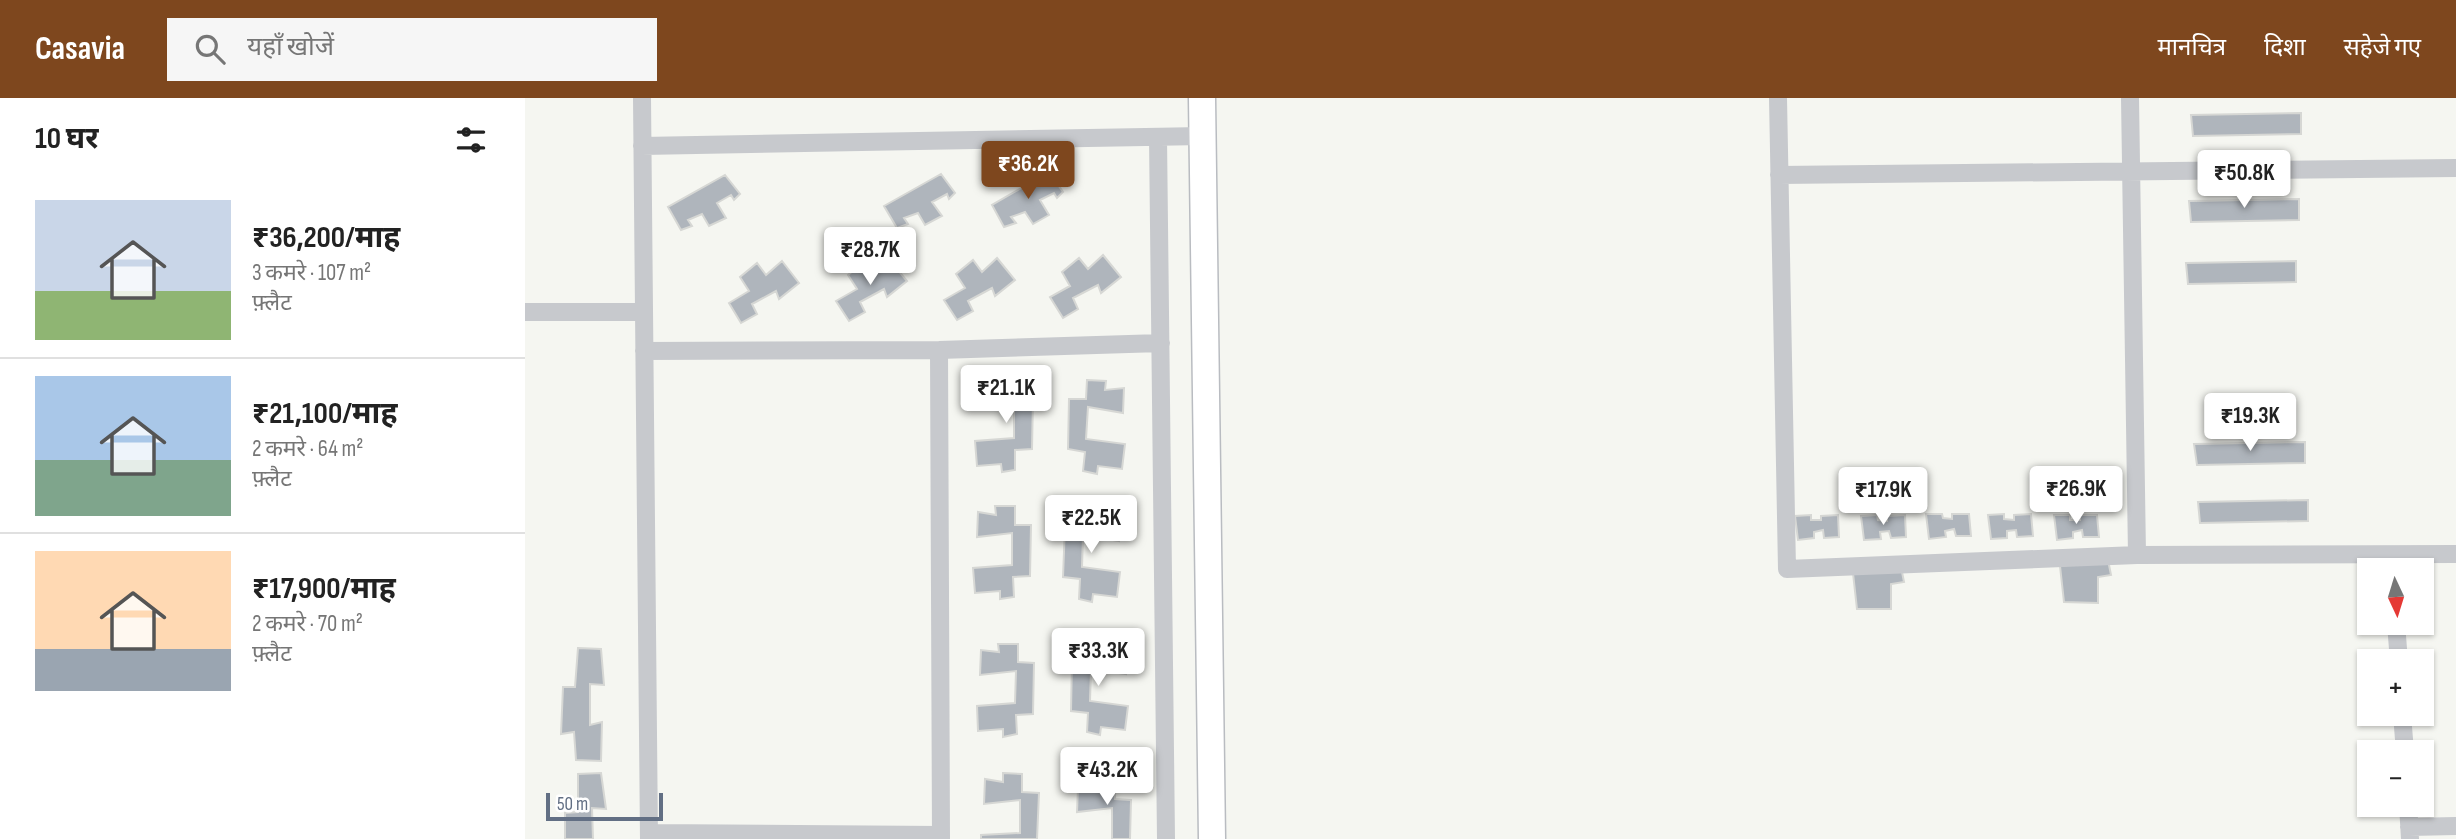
<!DOCTYPE html>
<html lang="hi">
<meta charset="utf-8">
<style>
body{margin:0;font-family:"Sofia Sans Condensed","Noto Sans Devanagari",sans-serif;background:#f6f6f6;color:#222;height:100vh;display:flex;flex-direction:column;font-size:26px;white-space:nowrap}
*{box-sizing:border-box;margin:0}
p{font-size:23px;color:#767676}
.icon{flex:none;width:38px;height:38px;fill:none;stroke:currentColor;stroke-width:2;stroke-linecap:round;stroke-linejoin:round}
.map{position:relative;flex:1;overflow:hidden}
.drawer{display:flex;flex-direction:column;background:#fff;width:525px}
.drawer>*{flex:none}
.needle{width:46px;rotate:176deg}
.controls{position:absolute;left:1832px;top:460px;display:grid;gap:14px}
.controls a{display:grid;place-items:center;width:77px;height:77px;border-radius:0px;background:#fff;box-shadow:0 2px 5px #0004;font-size:35px}
.scale{position:absolute;left:21px;bottom:18px;width:117px;box-sizing:border-box;padding-left:7px;border:4px solid #626f84;border-top:0;font-size:19px;line-height:24px;white-space:nowrap;color:#626f84;-webkit-text-stroke:5px #fff;paint-order:stroke}
.price{position:absolute;translate:-50% -60px;padding:0 16px;border-radius:7px;background:#fff;color:#222;font-size:23px;line-height:46px;filter:drop-shadow(0 2px 4px #0008)}
.price::after{content:'';position:absolute;left:50%;top:42px;width:21px;height:16px;margin-left:-10px;background:inherit;clip-path:polygon(0 0,100% 0,50% 100%)}
.price.current{background:#7e471e;color:#fff}
ul{padding:0;list-style:none}
li{display:flex;align-items:center;gap:21px;height:175px;padding:0 35px}
li+li{border-top:2px solid #e0e0e0}
li span{display:grid;place-items:center;flex:none;width:196px;height:140px;border-radius:0px;color:#555}
li>.icon{margin-inline-start:auto}
span .icon{width:84px;height:84px;fill:#fffc;stroke-width:1}
li b{font-size:30px}
h2{display:flex;justify-content:space-between;align-items:center;height:84px;padding:0 35px;font-size:30px}
header{display:flex;align-items:center;gap:42px;box-sizing:border-box;height:98px;padding:0 35px;background:#7e471e;color:#fff}
header strong{font-size:33px}
nav{display:flex;gap:38px;margin-inline-start:auto;font-size:24px}
.search{width:490px;height:63px;background:#f6f6f6;display:flex;align-items:center;gap:18px;box-sizing:border-box;padding:0 24px;border-radius:0px;color:#767676;font-size:26px}
main{display:flex;flex:1;min-height:0}
.map>svg:first-child{display:block}
</style>
<header>
<strong>Casavia</strong>
<div class="search"><svg class="icon" aria-label="search" viewBox="0 0 24 24"><circle cx="10" cy="10" r="6"/><path d="M15 15l6 6"/></svg>यहाँ खोजें</div>
<nav><a>मानचित्र</a><a>दिशा</a><a>सहेजे गए</a></nav>
</header>
<main>
<section class="drawer">
<h2>10 घर<svg class="icon" aria-label="filters" viewBox="0 0 24 24"><path d="M4 7h16M4 17h16"/><circle cx="9" cy="7" r="2"/><circle cx="15" cy="17" r="2"/></svg></h2>
<ul>
<li><span style="background:linear-gradient(#c9d6e8 65%,#8fb573 0)"><svg class="icon" aria-label="home" viewBox="0 0 24 24"><path d="M3 11l9-7 9 7M6 9v11h12V9"/></svg></span><div><b>₹36,200/माह</b><p>3 कमरे · 107 m²</p><p>फ़्लैट</p></div></li>
<li><span style="background:linear-gradient(#a9c7e8 60%,#7fa58c 0)"><svg class="icon" aria-label="home" viewBox="0 0 24 24"><path d="M3 11l9-7 9 7M6 9v11h12V9"/></svg></span><div><b>₹21,100/माह</b><p>2 कमरे · 64 m²</p><p>फ़्लैट</p></div></li>
<li><span style="background:linear-gradient(#ffd9b3 70%,#9aa5b1 0)"><svg class="icon" aria-label="home" viewBox="0 0 24 24"><path d="M3 11l9-7 9 7M6 9v11h12V9"/></svg></span><div><b>₹17,900/माह</b><p>2 कमरे · 70 m²</p><p>फ़्लैट</p></div></li>
</ul>
</section>
<div class="map">
<svg width="1931" height="741" viewBox="0 0 1931 741">
<rect width="100%" height="100%" fill="#f5f6f1"/>
<!-- building -->
<path fill="#afb5bc" stroke="#d6d7d4" stroke-width="2" d="M1776,15v21l-108,2 -2,-21z
M524,74l14,20 -6,6 -3,-5 -14,7 9,15 -16,9 -8,-12 -14,5 5,6 -12,4 -12,-22z
M416,76l14,19 -6,6 -2,-5 -15,8 10,14 -17,9 -7,-12 -14,5 4,6 -11,4 -13,-22z
M200,77l15,19 -6,6 -3,-5 -14,8 9,15 -17,8 -7,-12 -14,6 4,6 -11,4 -13,-23z
M1774,101v21l-108,2 -2,-21z
M578,157l18,22 -20,16 -3,-8 -25,13 5,11 -15,9 -13,-21 20,-11 -8,-14 17,-14 9,11z
M472,160l18,22 -20,16 -3,-8 -24,13 5,10 -16,9 -13,-20 21,-12 -9,-14 17,-14 9,12z
M364,161l18,22 -20,16 -3,-8 -24,13 5,10 -16,9 -13,-20 21,-12 -9,-14 17,-14 9,12z
M257,163l17,22 -20,16 -3,-8 -24,13 5,10 -16,9 -12,-20 20,-12 -9,-14 17,-14 9,12z
M1771,163v21l-108,2 -2,-21z
M472,281h19l1,19h16l-1,51 -17,1v20l-13,2 -1,-8 -24,2 -2,-25 39,-3v-32l-35,4v-25l18,3z
M562,282l19,1 -1,9 19,-2 -1,25 -35,-6 -2,32 39,5 -3,25 -24,-3 -1,8 -14,-3 2,-19 -17,-3 1,-50h17z
M1780,344v21l-108,2 -3,-21z
M1783,402v21l-108,2 -2,-21z
M470,408h20v19h16l-1,51 -17,1 1,20 -14,2v-8l-25,2 -2,-25 39,-3v-32l-35,4 1,-25 18,3z
M557,410l20,1 -1,9 18,-2v25l-36,-6 -1,32 38,5 -3,25 -24,-3 -1,8 -13,-3 1,-20 -17,-2 2,-51 16,1z
M1401,416h16l1,4 9,1v-5h17l2,22h-15l-2,-7 -9,2 1,6 -17,2z
M1479,416v5l10,1v-5l17,-1 2,22 -16,1 -1,-7 -9,1v7l-16,1 -3,-24z
M1286,417v5h10v-4l17,-1 1,22 -15,1 -1,-8 -9,2v6l-16,2 -3,-24z
M1352,417l1,5 9,1v-5l18,-1 1,22 -15,1 -2,-7 -9,1 1,7 -17,1 -3,-24z
M1529,417h16v5h10v-5h17l2,22h-16l-1,-7 -9,2v6l-16,2z
M1583,462l3,15 -13,2v26l-34,-1 -4,-36z
M1376,469l3,15 -13,2v25h-34l-4,-36z
M565,544l20,1 -1,8 18,-2 -1,25 -35,-5 -1,32 38,5 -3,24 -24,-3 -1,8 -13,-3 1,-19 -17,-2 1,-51h17z
M473,546h20v18l16,1 -1,51 -17,1 1,19 -14,3v-8l-25,2 -1,-25 38,-3 1,-32 -36,4 1,-25 18,2z
M53,550l23,1 3,36 -14,-1v41l12,-3 -1,39 -25,-1 -2,-28 -13,2 2,-47h12z
M76,675l5,36 -14,-1 1,31h-28v-26l13,-1v-38z
M478,675l19,1v18l17,1 -2,46h-56v-4l39,-2v-33l-36,4 1,-25 18,3z
M570,683h20v18l16,1 -1,39h-18v-31l-35,4 1,-25 18,3z"/>
<g fill="none" stroke-linecap="round" stroke-linejoin="round">
<!-- secondary casing -->
<g stroke="#b9bcc1" stroke-width="29">
<path id="secondary" d="M677,0l10,741"/>
</g>
<!-- street -->
<path stroke="#c7c9cd" stroke-width="18" d="M117,0l7,741
M1253,0l9,471 350,-14 319,-1
M1605,0l7,457
M633,39l8,702
M117,48l561,-10
M1254,77l677,-7
M0,214h119
M414,252l2,489
M119,253l295,-1 222,-7
M1871,525l3,39
M1877,616l3,38
M1883,707l2,34
M1884,729l47,-1
M124,735l292,2"/>
<!-- secondary -->
<use href="#secondary" stroke="#fff" stroke-width="26"/>
</g>
</svg>
<div class="controls">
<a><svg class="needle" viewBox="-14 -14 28 28"><path d="M0-13l5 13h-10z" fill="#e53935"/><path d="M0 13l5-13h-10z" fill="#767676"/></svg></a>
<a>+</a>
<a>−</a>
</div>
<div class="scale">50 m</div>
<b class="price current" style="left:503px;top:103px">₹36.2K</b>
<b class="price" style="left:1719px;top:112px">₹50.8K</b>
<b class="price" style="left:345px;top:189px">₹28.7K</b>
<b class="price" style="left:481px;top:327px">₹21.1K</b>
<b class="price" style="left:1725px;top:355px">₹19.3K</b>
<b class="price" style="left:1551px;top:428px">₹26.9K</b>
<b class="price" style="left:1358px;top:429px">₹17.9K</b>
<b class="price" style="left:566px;top:457px">₹22.5K</b>
<b class="price" style="left:573px;top:590px">₹33.3K</b>
<b class="price" style="left:582px;top:709px">₹43.2K</b>
</div>
</main>
